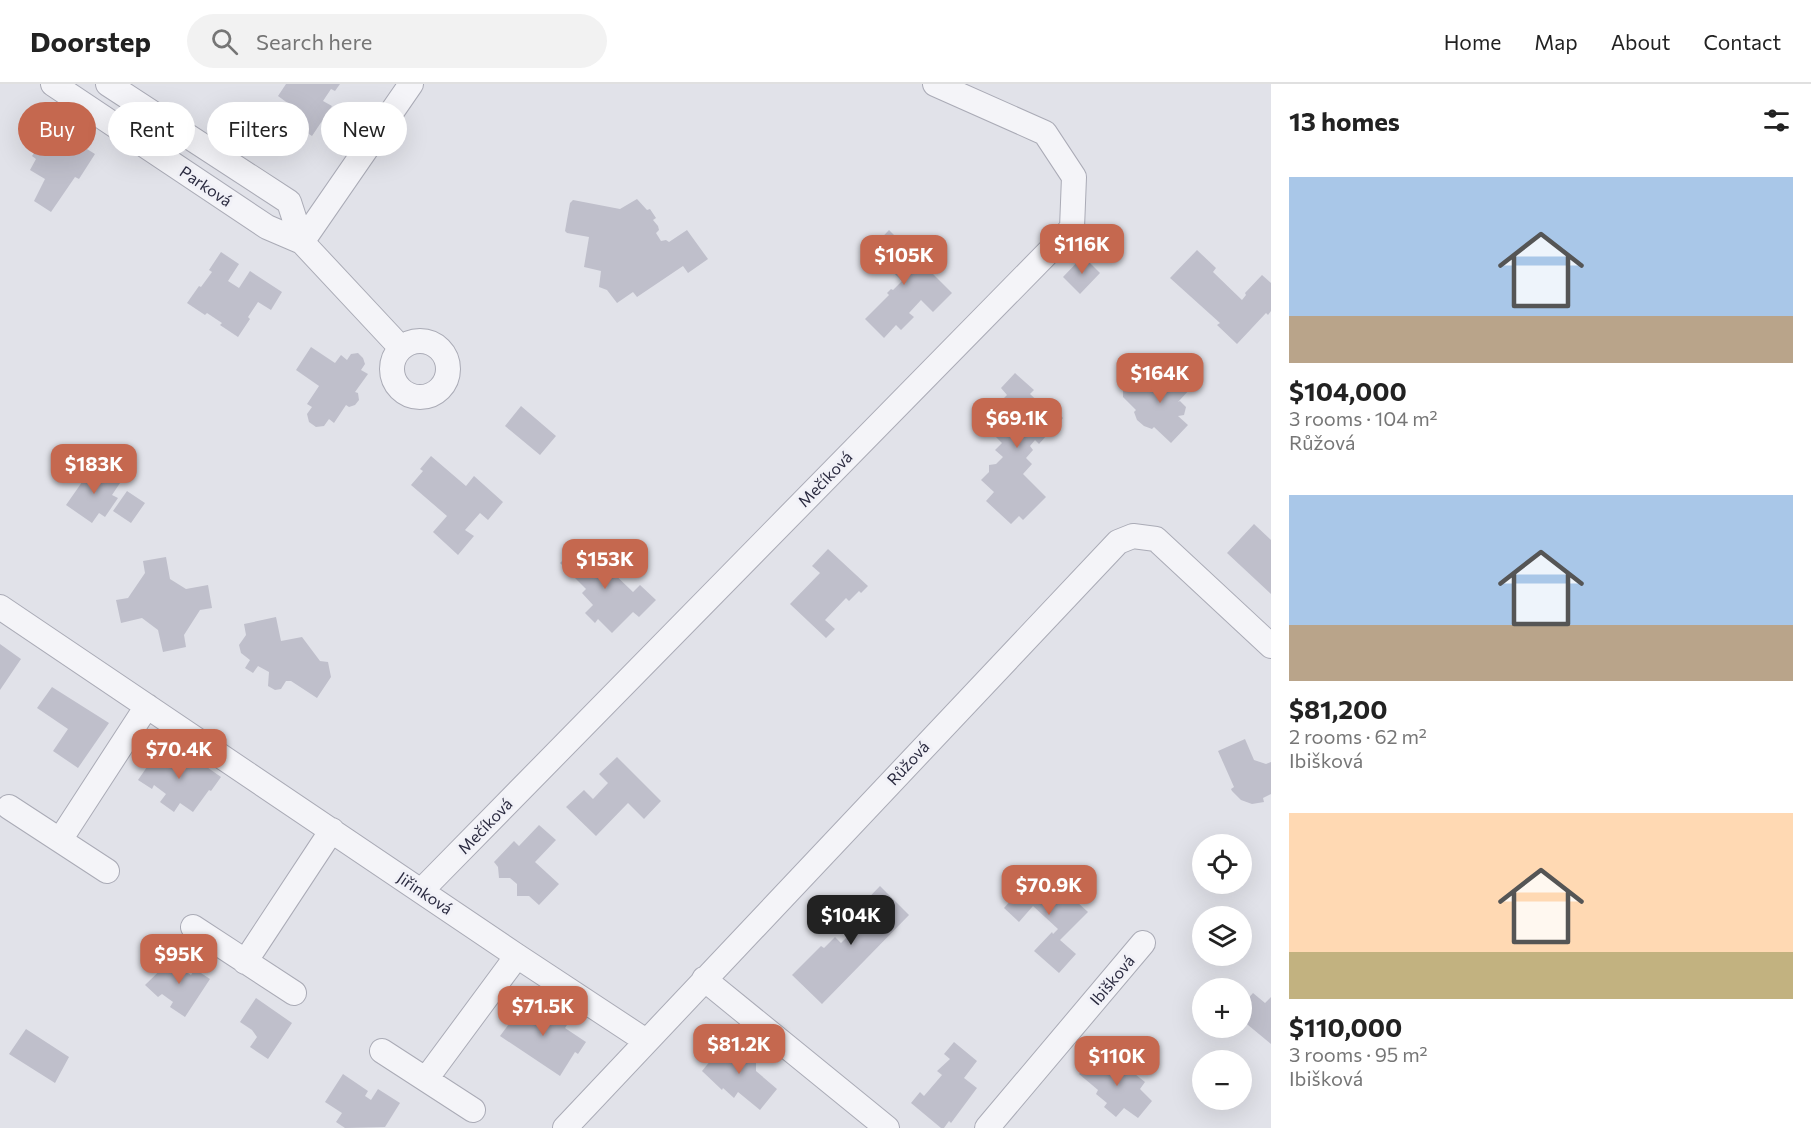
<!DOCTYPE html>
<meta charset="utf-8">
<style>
body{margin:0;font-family:Commissioner,sans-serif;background:#f2f2f2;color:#222;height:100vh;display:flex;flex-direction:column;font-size:22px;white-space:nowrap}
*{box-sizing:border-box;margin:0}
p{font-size:20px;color:#767676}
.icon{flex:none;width:33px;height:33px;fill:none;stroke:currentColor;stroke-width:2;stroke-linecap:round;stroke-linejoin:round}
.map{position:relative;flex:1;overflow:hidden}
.side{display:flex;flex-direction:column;background:#fff;width:540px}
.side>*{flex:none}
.top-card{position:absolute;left:18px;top:18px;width:570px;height:54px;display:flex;gap:12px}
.tools{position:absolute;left:1192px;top:750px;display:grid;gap:12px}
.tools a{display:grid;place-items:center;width:60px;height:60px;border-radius:50%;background:#fff;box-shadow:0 6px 24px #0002;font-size:30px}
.price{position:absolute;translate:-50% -51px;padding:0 14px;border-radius:12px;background:#c5684f;color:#fff;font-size:20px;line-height:39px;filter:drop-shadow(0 2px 3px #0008)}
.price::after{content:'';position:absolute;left:50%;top:36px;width:18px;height:14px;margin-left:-9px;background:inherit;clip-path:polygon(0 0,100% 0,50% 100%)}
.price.active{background:#222;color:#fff}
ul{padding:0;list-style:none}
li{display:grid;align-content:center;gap:12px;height:318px;padding:0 18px}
li span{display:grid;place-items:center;height:186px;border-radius:0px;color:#555}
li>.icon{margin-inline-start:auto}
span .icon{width:108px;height:108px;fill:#fffc;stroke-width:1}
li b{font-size:26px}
h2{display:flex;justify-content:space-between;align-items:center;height:72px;padding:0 18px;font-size:26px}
.chip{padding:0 21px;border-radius:27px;background:#fff;box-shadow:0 6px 24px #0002;font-size:21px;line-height:54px}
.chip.active{background:#c5684f;color:#fff}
header{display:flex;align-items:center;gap:36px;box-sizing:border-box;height:84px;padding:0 30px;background:#fff;border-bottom:2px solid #e0e0e0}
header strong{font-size:28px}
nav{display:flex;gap:33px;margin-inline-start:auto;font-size:21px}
.search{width:420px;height:54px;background:#f2f2f2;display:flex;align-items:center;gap:15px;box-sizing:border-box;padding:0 21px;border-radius:33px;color:#767676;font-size:22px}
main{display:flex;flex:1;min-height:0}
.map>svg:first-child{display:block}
</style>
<header>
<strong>Doorstep</strong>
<div class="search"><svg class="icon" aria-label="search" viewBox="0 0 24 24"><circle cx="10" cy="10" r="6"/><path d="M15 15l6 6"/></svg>Search here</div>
<nav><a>Home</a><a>Map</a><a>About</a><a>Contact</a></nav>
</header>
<main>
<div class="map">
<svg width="1271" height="1044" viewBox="0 0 1271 1044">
<rect width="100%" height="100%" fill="#e1e2e9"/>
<!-- building -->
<path fill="#bfbfcb" d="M286,0h54l-5,7 -4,-2 -8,12 9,5 -20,30 -31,-20 8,-12 -11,-8z
M50,46l21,14 3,-3 21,13 -16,25 -4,-2 -24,35 -17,-11 11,-22 -15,-9 6,-11 -4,-3z
M637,115l10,11 3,-1 6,9 -3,2 5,6 1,4 -3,3 5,8 5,-1 3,2 18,-12 21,29 -20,14 -5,-7 -46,31 -4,-5 -16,11 -10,-13 -8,-3 2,-16 -17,-4 5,-30 -22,-4 -2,-2 5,-28 3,-3 47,9z
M889,146l63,63 -19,19 -12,-12 -12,13 5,4 -13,13 -5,-5 -12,13 -19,-19 24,-24 -2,-2 4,-4 2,1 9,-9 -32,-31z
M1197,166l19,18 -3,4 29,28 4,-5 -1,-2 17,-18 9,8v28l-3,4 -2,-2 -29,31 -20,-19 3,-2 -50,-45z
M221,168l18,12 -11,17 11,7 11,-17 32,21 -11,18 -13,-8 -10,15 2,2 -12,18 -18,-12 2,-2 -15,-10 -2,2 -18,-12 12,-17 2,1 11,-15 -3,-2z
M1083,172l17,17 -20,21 -17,-17z
M311,263l24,16 6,-8 6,5 4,-6 7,-1 5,5 2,6 -4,6 7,4 -13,18 3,1 1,7 -4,5 -6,2 -3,-2 -12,18 -5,-4 -5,7 -8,1 -7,-5 -2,-8 5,-7 -5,-3 12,-18 -23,-16z
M1172,287l9,3 6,6 4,8 -13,14 2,-1 6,6 -2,8 -6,1 10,9 -17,18 -17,-16 -2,2 -8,-3 -7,-6 -3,-8 2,-2 -13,-13v-7l7,-8h8l7,-8 13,12z
M1015,289l19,17 -4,4 13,12 3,-4 17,16 -10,12 -4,-4 -6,5 4,4 -8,9 -4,-4 -5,6 3,4 -7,8 6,6 -9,10 23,23 -23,23 -4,-4 -8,8 -25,-23 8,-9 -13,-12 8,-8v-7l7,-1 7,-7 -8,-7 7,-7 -11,-11 2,-3 -10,-10 24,-24 -6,-7z
M521,322l35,30 -16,19 -35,-29z
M431,372l35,30 8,-10 29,26 -15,18 -8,-7 -15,17 9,6 -16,19 -25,-23 14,-16 -36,-31 12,-14 -3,-2z
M94,381l26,18 -8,12 6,3 -13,19 -6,-4 -7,10 -26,-18z
M127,407l18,12 -14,20 -18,-12z
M1254,440l17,16v54l-44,-41z
M581,458l52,50 7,-7 16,15 -17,17 -6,-5 -21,21 -14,-14 -3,4 -10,-10 8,-8 -11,-12 4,-4 -26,-26z
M828,465l40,37 -7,7 -2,-2 -10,10 -3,-3 -21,22 10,9 -9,9 -36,-34 30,-31 -8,-7z
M166,473l4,22 16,10 22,-4 4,23 -12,2 -16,25 2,12 -23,5 -5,-22 -16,-12 -21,5 -5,-23 12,-2 17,-25 -2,-12z
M276,533l5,24 21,-4 18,24 8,1 3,15 -14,21 -26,-17h-5l-5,8 -6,1 -7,-4 1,-14 -11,-6 -5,7 -8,-5 5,-8 -9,-7 -2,-8 7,-10 -2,-11z
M0,560l21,15 -21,31z
M52,603l57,36 -31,45 -25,-17 15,-22 -31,-21z
M1245,655l9,21 12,4 5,-2v32l-8,4 1,4 -12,2 -11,-4 -9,-9 -1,-2 3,-2 -16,-36z
M162,661l15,10 -5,8 12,8 10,-13 27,19 -10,14 -2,-1 -16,22 -13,-9 -6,9 -14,-10 6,-8 -12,-9 -2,4 -14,-9z
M617,673l44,44 -17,18 -16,-16 -32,33 -30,-29 18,-17 9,9 15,-16 -9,-9z
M539,741l17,15 -21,22 24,22 -20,21 -10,-9h-12v-12l-7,-6h-11l-1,-11 -4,-5 20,-21 5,5z
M1038,786l13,12 2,-2 35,32 -28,28 16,14 -17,19 -25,-22 18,-19 1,2 5,-5 -25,-23 -14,16 -15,-14z
M880,802l29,29 -87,89 -30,-29 29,-29 3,2 11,-11 6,6 8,-8 -7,-6 12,-11 -3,-2z
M178,869l12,13 -5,5 6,4 4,-6 15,10 -25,38 -15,-10 3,-5 -11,-8 -4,3 -13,-12z
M1253,909l12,10 6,-6v47l-29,-24 2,-2 -2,-1v-12z
M256,914l36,25 -24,36 -18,-12 7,-10 -5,-7 -12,-8z
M522,915l20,14 3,-3 22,15 -2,3 21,14 -8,12 -3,-2 -15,24 -60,-40 17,-23 -3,-2z
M26,945l43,28 -14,26 -46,-29z
M728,955l22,16 6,7v9l21,18 -17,21 -22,-18 -4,6 -11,-10 -1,2 -20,-19z
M954,958l23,19 -13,17 13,10 -26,35 -2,-2 -5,7h-3l-30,-25 9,-11 4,4 18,-21 -5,-4 13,-12 -6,-5z
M1093,973l11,9 5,-7 9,8 3,-4 24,19 -5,7 12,12 -14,17 -14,-10 -8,9 -12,-10 3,-4 -11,-9 2,-4 -19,-16z
M343,990l25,17 -3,5 6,4 7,-11 22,14 -15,24 -40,1 -9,-6 6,-9 -17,-11z"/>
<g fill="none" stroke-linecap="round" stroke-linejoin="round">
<!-- minor casing -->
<g stroke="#aaabb6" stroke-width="26">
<path id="minor" d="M53,0l214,143 35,15 99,106
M108,0l181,118 13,40
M302,158l109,-158
M392 285a28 28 0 1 1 56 0a28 28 0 1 1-56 0Z
M0,523l517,349 129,85
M9,723l98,64
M60,756l87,-134
M422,806l650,-662 2,-51 -29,-44 -110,-49
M193,843l101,66
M245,878l87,-132
M704,895l183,149
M382,967l91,59
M426,995l91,-123
M565,1044l553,-586 15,-6 23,3 115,107
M987,1044l156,-185"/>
</g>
<!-- minor -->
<use href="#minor" stroke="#f4f4f8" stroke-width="24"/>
</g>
<g text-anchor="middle" stroke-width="6" stroke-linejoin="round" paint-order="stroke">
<!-- street labels -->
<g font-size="16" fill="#2b2b40" stroke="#f1f1f7">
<text transform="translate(206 102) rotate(34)" y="6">Parková</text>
<text transform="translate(825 395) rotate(-46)" y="6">Mečíková</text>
<text transform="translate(908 679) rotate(-47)" y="6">Růžová</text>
<text transform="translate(485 742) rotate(-46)" y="6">Mečíková</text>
<text transform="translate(425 809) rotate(34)" y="6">Jiřinková</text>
<text transform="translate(1112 896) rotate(-50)" y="6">Ibišková</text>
</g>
</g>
</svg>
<div class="tools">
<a><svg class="icon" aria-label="locate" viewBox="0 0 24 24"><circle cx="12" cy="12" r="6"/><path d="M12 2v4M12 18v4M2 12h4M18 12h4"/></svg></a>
<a><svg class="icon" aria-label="layers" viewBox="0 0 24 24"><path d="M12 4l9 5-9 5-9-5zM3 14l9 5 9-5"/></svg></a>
<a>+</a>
<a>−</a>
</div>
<b class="price" style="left:1082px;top:191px">$116K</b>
<b class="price" style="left:904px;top:202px">$105K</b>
<b class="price" style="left:1160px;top:320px">$164K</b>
<b class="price" style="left:1017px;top:365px">$69.1K</b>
<b class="price" style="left:94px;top:411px">$183K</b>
<b class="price" style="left:605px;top:506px">$153K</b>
<b class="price" style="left:179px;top:696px">$70.4K</b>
<b class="price" style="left:1049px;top:832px">$70.9K</b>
<b class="price active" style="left:851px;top:862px">$104K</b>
<b class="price" style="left:179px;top:901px">$95K</b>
<b class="price" style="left:543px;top:953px">$71.5K</b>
<b class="price" style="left:739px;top:991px">$81.2K</b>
<b class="price" style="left:1117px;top:1003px">$110K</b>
<div class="top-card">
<a class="chip active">Buy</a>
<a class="chip">Rent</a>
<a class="chip">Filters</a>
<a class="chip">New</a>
</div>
</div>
<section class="side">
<h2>13 homes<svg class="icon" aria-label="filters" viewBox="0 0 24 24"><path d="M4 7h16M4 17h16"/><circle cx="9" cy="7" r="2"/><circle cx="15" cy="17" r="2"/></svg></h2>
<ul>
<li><span style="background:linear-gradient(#a9c7e8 75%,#b9a48a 0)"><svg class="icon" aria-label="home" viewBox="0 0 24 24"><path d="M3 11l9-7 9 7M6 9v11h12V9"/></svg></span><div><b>$104,000</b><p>3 rooms · 104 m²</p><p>Růžová</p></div></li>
<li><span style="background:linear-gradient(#a9c7e8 70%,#b9a48a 0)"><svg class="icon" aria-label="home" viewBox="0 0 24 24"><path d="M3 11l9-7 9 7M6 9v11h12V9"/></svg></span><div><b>$81,200</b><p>2 rooms · 62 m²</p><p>Ibišková</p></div></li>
<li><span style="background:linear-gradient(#ffd9b3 75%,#c2b280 0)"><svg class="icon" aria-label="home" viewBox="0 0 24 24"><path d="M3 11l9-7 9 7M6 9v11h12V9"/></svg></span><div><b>$110,000</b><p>3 rooms · 95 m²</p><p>Ibišková</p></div></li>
</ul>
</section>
</main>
